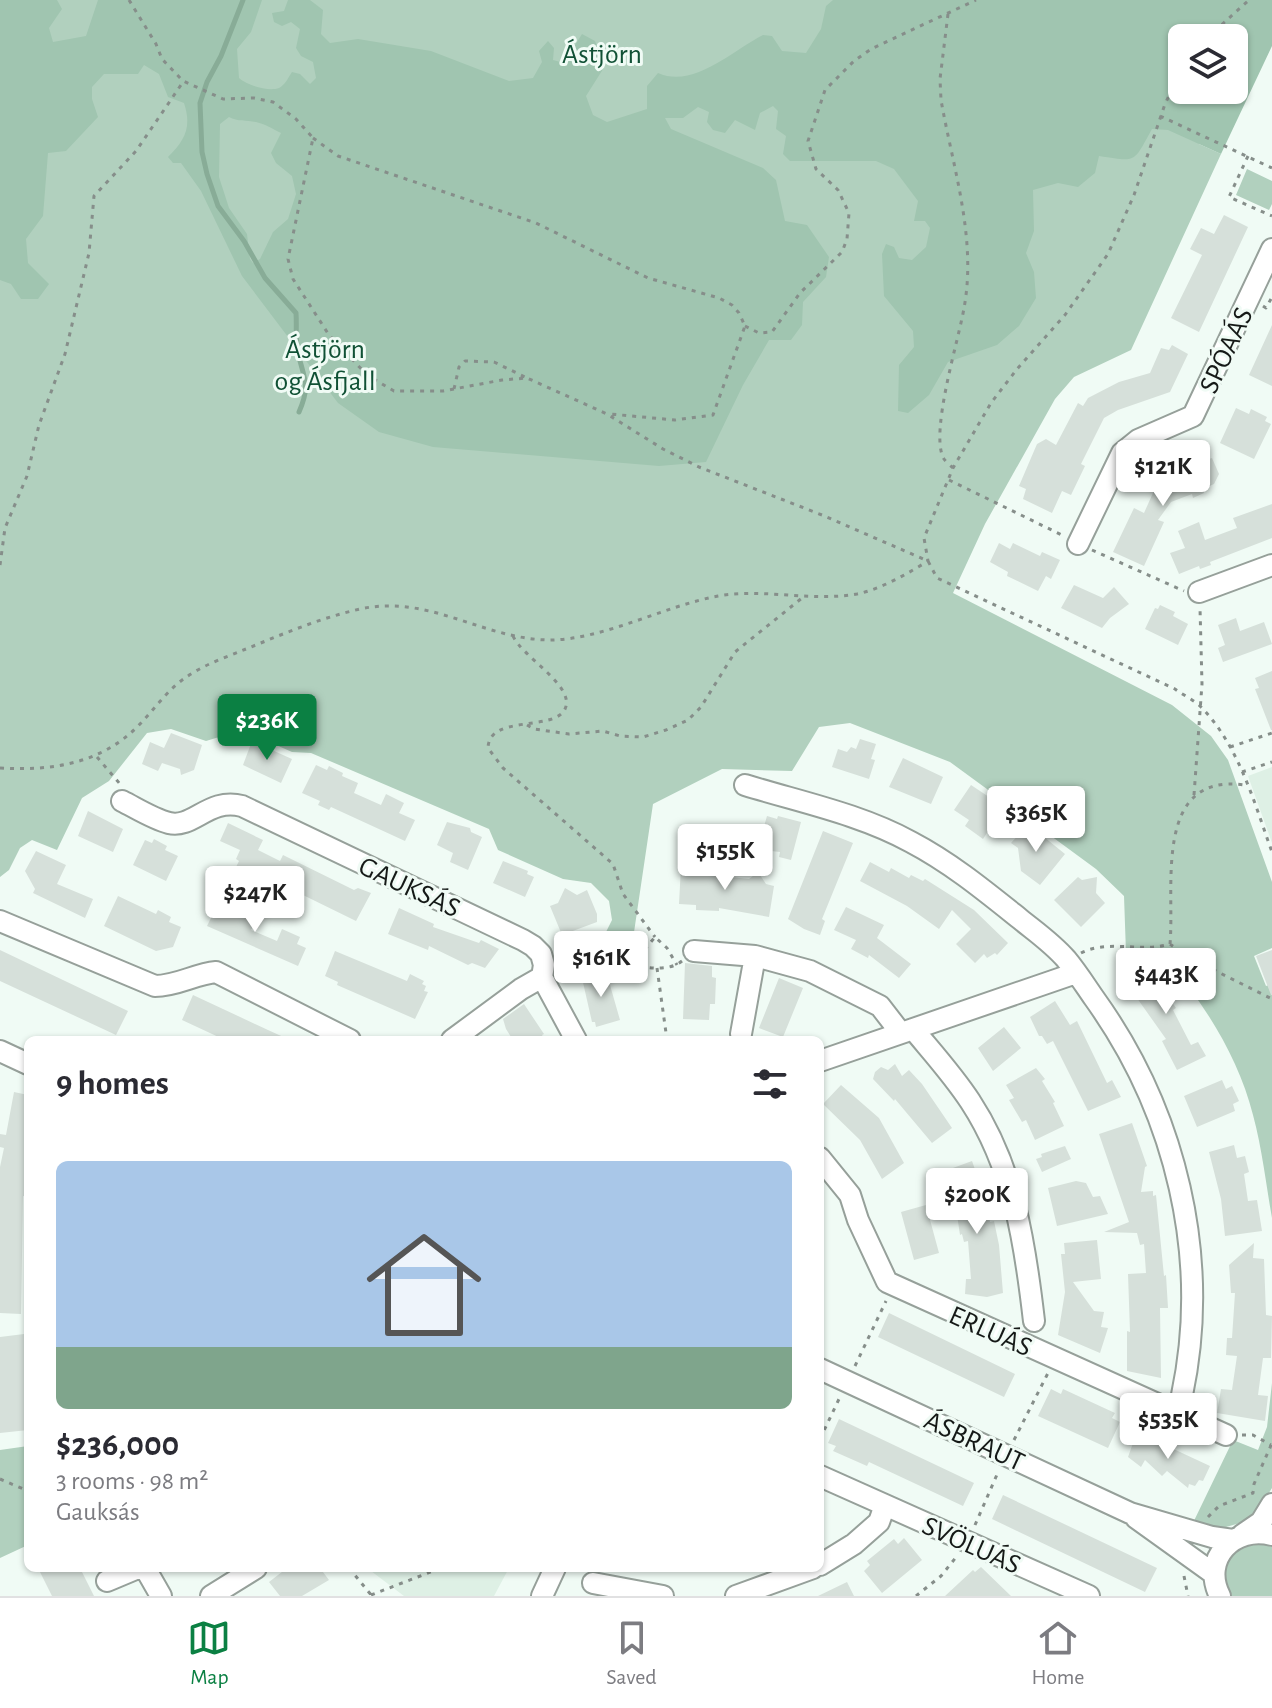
<!DOCTYPE html>
<meta charset="utf-8">
<style>
body{margin:0;font-family:"Alegreya Sans",sans-serif;background:#f2f2f3;color:#2b2b33;height:100vh;display:flex;flex-direction:column;font-size:30px;white-space:nowrap}
*{box-sizing:border-box;margin:0}
p{font-size:26px;color:#7c7c81}
.icon{flex:none;width:44px;height:44px;fill:none;stroke:currentColor;stroke-width:2;stroke-linecap:round;stroke-linejoin:round}
.map{position:relative;flex:1;overflow:hidden}
.sheet{position:absolute;left:24px;top:1036px;width:800px;height:536px;display:flex;flex-direction:column;background:#fff;border-radius:12px;box-shadow:0 2px 6px #0004}
.sheet>*{flex:none}
.controls{position:absolute;left:1168px;top:24px;display:grid;gap:16px}
.controls a{display:grid;place-items:center;width:80px;height:80px;border-radius:12px;background:#fff;box-shadow:0 2px 6px #0004;font-size:40px}
.price{position:absolute;translate:-50% -68px;padding:0 18px;border-radius:8px;background:#fff;color:#222;font-size:26px;line-height:52px;filter:drop-shadow(0 2px 4px #0008)}
.price::after{content:'';position:absolute;left:50%;top:48px;width:24px;height:18px;margin-left:-12px;background:inherit;clip-path:polygon(0 0,100% 0,50% 100%)}
.price.current{background:#0b8043;color:#fff}
ul{padding:0;list-style:none}
li{display:grid;align-content:center;gap:16px;height:424px;padding:0 32px}
li span{display:grid;place-items:center;height:248px;border-radius:12px;color:#555}
li>.icon{margin-inline-start:auto}
span .icon{width:144px;height:144px;fill:#fffc;stroke-width:1}
li b{font-size:34px}
h2{display:flex;justify-content:space-between;align-items:center;height:96px;padding:0 32px;font-size:34px}
.tab-bar{display:flex;justify-content:space-around;align-items:center;height:112px;border-top:2px solid #e1e1e2;background:#fff;font-size:22px;color:#7c7c81}
.tab-bar a{display:grid;justify-items:center;gap:4px}
.tab-bar .current{color:#0b8043}
.map>svg:first-child{display:block}
</style>
<div class="map">
<svg width="1272" height="1596" viewBox="0 0 1272 1596">
<rect width="100%" height="100%" fill="#f0fbf5"/>
<!-- built -->
<path fill="#def0e5" d="M1272,767v76l-24,-67z
M367,1568h142l-15,28h-90z"/>
<!-- green -->
<path fill="#b1d0be" d="M0,0h1272l-38,38h-52v52l17,54 22,10 -90,196 -57,27 -19,22 -70,125 -32,69 219,112 39,31 17,24 44,122v66l-18,8 12,30 6,-2v234c-6,-34 -10,-70 -19,-103 -15,-60 -51,-115 -91,-161l-36,-1 -2,-57 -28,-27 -146,-107 -100,-39 -31,4 -27,44 -70,-2 -69,35 -20,135 -16,23 -12,-4 -5,-14 12,-24 -3,-19 -18,-18 -28,-4 -65,-29 -9,-21 -178,-76 -19,-1 -50,-22 -36,11 -35,-12 -24,4 -38,48 -27,17 -25,52 -25,-10 -12,8 -11,22 -9,7z
M1247,169l25,12v23l-3,6 -33,-15z
M1272,1383v105l-14,22 -18,13 -28,8 -21,-4 42,-87 25,10 9,-23z
M28,1446v99l-28,13v-108z
M1257,1542l15,5v49h-40c-15,-25 -4,-50 25,-54z"/>
<!-- forest -->
<path fill="#a0c5b0" fill-rule="evenodd" d="M0,0h57l5,9 -13,19 4,14 33,-6 12,-36h164l-11,32 -14,17 2,29c8,7 29,14 40,10 6,-3 9,-10 13,-16l8,2 10,10 6,-6 -3,-16 -12,-6 -5,-8 4,-19 -9,-7 -9,4 -8,-4 -2,-9 12,-2 4,-11h22l13,10 -2,24 9,9 28,-4 73,12 78,30 24,-3 9,-16 -3,-11 9,-10 6,7 -1,12 11,3 18,-29 13,7 10,25 -19,30 7,19 14,7 40,-13v-23l11,-13c36,16 75,-23 105,-38l9,1 10,15 24,2 15,-24 5,-23 7,-6h439v46l-51,108 -53,-24 -16,-1c-19,34 -14,33 -53,27l-4,17 -17,14 -20,-4 -25,7 1,41 -8,22 8,19 2,26 -17,28 -22,19 -49,17 -19,33 -21,18 -10,-2 1,-46 15,-18 -1,-16 -29,-35 -2,-42 4,-10 8,3 5,11 13,2 14,-13 4,-19 -5,-7h-11l4,-20 -24,-32 -18,-8h-86l-7,-7 3,-18 -10,-7 2,-18 -5,-5 -13,7 -5,17 -20,-10 -10,13 -12,-3 -6,-8 2,-10 -11,-5 -15,11h-18l6,11 92,39 13,12 9,41 22,4 22,32 -3,20 -23,25 -1,23 -11,15h-22l-26,45 -37,77 -47,4 -226,-19 -54,-15 -41,-29 -96,-127 -41,-85 -20,-28h-8l-5,-6c17,-17 24,-30 16,-54l-16,-6 -9,-23 -15,-9 -6,9h-34l-12,13v12l6,18 -32,34 -18,2 -5,63 -17,23 2,24 21,21 -11,15h-17l-10,-15 -11,-4zM1182,38h52v52h-52zM229,117c9,5 17,3 27,5 9,2 17,7 25,11l-10,20 5,10 16,13 4,18 -8,25 -15,13 -13,27 -7,4 -3,-4 -3,-25 -18,-26 -10,-31 1,-53z"/>
<g fill="none" stroke-linecap="round" stroke-linejoin="round">
<!-- stream -->
<path stroke="#88ac97" stroke-width="5" d="M243,0l-22,56 -14,26 -7,21 2,49 5,22 11,32 26,35 21,37 31,35c1,14 -1,26 2,40 6,26 13,32 1,59"/>
</g>
<!-- building -->
<path fill="#d6e0da" d="M1224,215l24,12 -49,105 -28,-14 31,-63 -12,-6 11,-21 13,6z
M1272,325v61l-23,-11z
M1172,345l16,9 -18,38 -52,18 -14,8 -23,46 4,2 -14,29 -9,-4 -10,22 -29,-14 3,-10 -7,-3 18,-42 9,-5 10,6 22,-42 5,3 5,-8 31,-16 31,-9 11,-25 8,2z
M1236,408l13,6 2,-5 16,8 -2,4 6,3 -17,35 -34,-16z
M1212,458l7,16 -5,10 -11,5 1,4 -11,5 -1,-4 -21,8 -13,18 6,2 -20,44 -31,-14 21,-44 10,5 17,-38z
M1272,504v34l-62,24 1,3 -11,4 -1,-3 -20,8 -9,-21 15,-5 -7,-17 21,-9 6,18 32,-12 -4,-10z
M999,543l11,6 3,-6 27,13 2,-4 18,8 -9,19 -5,-3 -8,15 -31,-15 1,-4 -18,-10z
M1074,585l29,13 11,-11 15,17 -19,14 -8,10 -41,-20z
M1160,605l15,7 -2,4 15,8 -10,21 -33,-16 10,-21 3,1z
M1236,618l4,13 24,-9 8,22 -49,18 -5,-14 7,-3 -7,-20z
M1272,671v59h-1l-16,-41 4,-1 -4,-10z
M171,733l31,12 -8,25 -13,5 -1,-6 -18,-6 -4,8 -16,-7 8,-22 14,6z
M860,739l16,5 -5,15 4,1 -6,19 -37,-12 6,-18 9,3 4,-5 5,2z
M252,741l40,18 -11,24 -38,-18z
M903,758l40,19 -12,27 -42,-17z
M316,765l11,5 2,-4 14,7 -1,3 16,7 -4,10 27,12 5,-11 18,9 -5,10 16,7 -10,21 -74,-34 -2,3 -11,-5 2,-4 -18,-8z
M971,785l33,22 -21,32 -18,-13 4,-6 -15,-10z
M88,811l35,18 -10,23 -35,-16z
M767,816l10,3 1,-3 23,6 -10,38 -12,-3 1,-5 -87,-10 2,-17 67,8z
M447,822l23,6 1,4 11,5 -14,33 -18,-8 3,-9 -16,-8z
M228,823l35,17 -5,10 22,11 3,-6 71,35 4,-2 13,5 -15,28 -106,-52 -2,4 -12,-6 3,-6 -3,-2 4,-9 -20,-9z
M1028,824l37,30 -25,31 -19,-14 -3,-23 -7,-5z
M823,831l30,12 -31,76 3,2 -5,14 -16,-6 -16,-10z
M154,839l13,7 -2,4 13,6 -12,25 -33,-16 12,-25 7,3z
M36,851l30,14 -9,19 36,15 -8,19 -52,-25 2,-4 -10,-18z
M503,861l25,10 -1,3 7,3 -9,20 -32,-14z
M870,862l19,10 2,-4 18,10 2,-3 12,6 2,-2 49,31 34,33 -11,12 -2,-2 -8,5 -3,-4 -9,9 -19,-19 15,-15 -19,-19 -13,19 -32,-23 -47,-25z
M681,866l23,1v5h17l-1,4 29,3 9,-7 8,12 8,2 -5,31 -50,-9v3l-23,-1v-5l-17,-1z
M1078,877l4,3 15,-3 -1,16 9,10 -24,24 -27,-27z
M565,888l12,7 10,-5 10,24v8l-35,13 -12,-29 8,-3z
M118,896l38,18 2,-4 13,7 -2,5 12,5 -8,20 -17,4 -52,-25z
M219,902l13,6 2,-4 12,6 -1,3 9,6 -3,4 4,1 -4,6 26,11 5,-12 18,8 -3,7 9,4 -8,18 -91,-40z
M846,907l38,18 -7,13 34,26 -12,14 -30,-23 -1,3 -17,-9 5,-9 -22,-10z
M399,908l35,16 -1,3 46,16 2,-3 18,9 -14,19 -13,-5 -4,2 -39,-19 -1,4 -40,-16z
M0,950l128,61 -12,24 -116,-54z
M1272,950v45h-1l-15,-39z
M335,951l72,30 3,-7 14,7 -2,3 4,2 -2,5 4,1 -13,27 -78,-34 1,-3 -13,-6z
M685,963l27,3v11l4,1 -1,26h-5l-1,16 -26,-1z
M1149,968l7,10 10,-7 14,20 -11,7 7,10 -3,2 18,35 7,-3 8,14 -29,14 -15,-29 4,-2 -39,-55z
M606,971l14,49 -24,7 -1,-5h-3l-10,-44z
M779,978l24,10 -20,49 -24,-9z
M193,995l75,35 22,10h-65l-43,-20z
M1055,1001l15,24 7,-4 30,62 5,-3 9,17 -33,14 -35,-70 -6,3 -5,-8h-3l-9,-19z
M524,1004l20,30 -2,1 3,5h-32l-7,-11 -3,-10z
M1004,1027l17,21 -28,23 -15,-23z
M895,1064l7,12 7,-6 13,14 30,44 -20,15 -37,-44 -1,2 -21,-22 2,-7 6,-5 7,3z
M1036,1068l9,11 -3,2 13,21 -2,1 11,23 -29,14 -9,-20 -4,2 -13,-22 5,-2 -8,-13z
M1222,1080l4,9 6,-3 7,15 -6,3 2,7 -38,16 -13,-31z
M841,1085l38,33 25,45 -22,16 -22,-39 -37,-36z
M14,1092l14,3v102l-5,-1 -2,118 -21,-1v-146l4,-19 -4,-1v-13l6,1z
M1132,1123l15,43 -2,1 -4,25 12,-1v5l3,-1 8,81 2,-1 2,33h-8l1,70 -34,-7v-40l3,1 -2,-58 18,-1 -2,-29 -4,1 -3,-12 -33,-1 25,-10 -30,-88z
M1234,1145l3,13 8,-2 4,16 -5,2 4,27 9,-1 5,31 -37,5 -4,-37 -12,-47z
M1065,1146l6,13 -29,13 -6,-13 6,-2 -1,-3z
M972,1161l5,14 -16,7 9,23 17,-2 3,19 4,-1 5,24 4,48 -16,4 -22,-3 1,-15h5l-3,-38 -4,1 -2,-8 -2,1 -7,-47 -4,2 -7,-18z
M1076,1181l10,2 7,14 7,-1 8,18 -51,12 -9,-38z
M926,1205l13,48 -25,7 -13,-48z
M1097,1240l4,39 -28,3 21,29 10,1 -3,15 7,1 -8,25 -42,-18 7,-43 -4,-38h4l-1,-11z
M1254,1243l-1,15 11,1 2,56 6,1 -1,42h-8l-5,37 10,1 -3,25 -48,-8 4,-24 11,1 5,-34 -11,-1 1,-17h5l3,-45h-4l-2,-28z
M889,1313l126,61 -11,23 -126,-60z
M24,1334l4,43v53l-28,3v-96z
M1051,1389l10,5 2,-5 52,24 -3,5 8,4 -12,26 -70,-32z
M839,1419l135,64 -11,23 -94,-44 -2,4 -34,-15 3,-5 -8,-3z
M1137,1432l73,34 -7,15 -4,-1 -4,6 -6,-2 -1,4 -21,-17 -5,5 -17,-16 -4,7 -13,-10z
M1003,1495l154,73 -12,24 -153,-73z
M904,1538l18,22 -40,33 -18,-22 6,-6 -3,-4 27,-22 4,5z
M981,1567l30,29h-66l28,-26 2,2z
M38,1568h42l14,28h-42z
M287,1568h33l9,12 -27,16h-22l-11,-14z
M847,1582l7,14h-36z"/>
<g fill="none" stroke-linecap="round" stroke-linejoin="round">
<!-- minor casing -->
<g stroke="#96a09a" stroke-width="24">
<path id="minor" d="M1078,544l44,-91 16,-13 55,-24 79,-167
M1199,592l73,-27
M745,785c55,17 115,29 166,57 40,21 74,49 109,77 16,13 32,24 46,40 10,12 19,26 28,39 82,114 117,259 88,397
M122,801c14,7 31,18 47,22 24,6 40,-26 73,-17l281,134 10,6 8,8 3,11 -2,12 34,63
M0,921l155,65c22,0 40,-12 61,-14l134,68
M694,951l61,5 55,15 70,35 20,26
M913,1029c19,23 40,46 57,72 44,67 55,142 64,220
M741,1034l14,-78
M452,1040l69,-51 21,-12
M0,1051l28,13
M820,1061l256,-88
M820,1158l30,37 8,25 29,62 339,153
M820,1369l310,144 82,24 21,3
M820,1476l269,120
M1136,1518l78,56
M1242,1535l19,-13 11,-18
M820,1565l34,-21 25,-22 6,-17
M145,1568l16,28
M107,1581l31,-13
M593,1583l70,13
M211,1596l45,-28
M542,1596l13,-28
M736,1596l77,-28
M1220,1596c-19,-37 14,-71 52,-61"/>
</g>
<!-- path -->
<path stroke="#868e8a" stroke-width="3" stroke-dasharray="4 6" stroke-linecap="butt" d="M129,0l27,44 6,15 21,22 40,18 31,-1 19,4 23,17 17,19 -25,121 5,20 36,56 38,40 27,16h49l59,-11 25,-2 80,36 56,35 36,18 123,48 106,46 9,17 238,111c8,6 19,11 26,18 38,39 53,95 71,145
M948,14l-8,65 1,21c12,68 36,139 23,208 -5,31 -35,126 -20,151 2,3 7,7 9,9
M1207,38l42,-38
M1160,116l112,52
M313,138l25,18 198,67 112,55 71,20 13,7 7,8 6,13 -32,89 -38,5 -65,-6
M1248,156l-19,41 43,19
M1263,306l3,2 6,-11
M745,326l14,7 13,-1 28,-39 42,-41 5,-13 2,-26 -11,-23 -22,-21 -8,-28 17,-51 29,-29 17,-12 105,-49
M454,389l5,-22 6,-6 29,1 33,16
M949,480l115,56
M1092,550l92,41
M0,565l5,-37 22,-52 12,-51 26,-71 24,-101 5,-57 42,-45 47,-69
M513,636c9,21 63,50 52,73 -11,23 -76,5 -77,39l15,20 110,96 10,30 32,43
M527,725l7,4 35,5 34,-3 17,5 23,1 23,-7 22,-10 13,-13 34,-55 67,-54
M1230,747l42,-14
M97,757l23,27
M0,768c52,3 101,-4 139,-43 15,-15 28,-35 46,-47 18,-13 41,-21 61,-29 37,-15 74,-31 114,-40 70,-15 122,30 189,31 54,0 115,-34 169,-44 46,-8 93,6 139,-2 24,-5 50,-20 71,-33l-4,-23 29,-70 38,-65 26,-34 48,-54 43,-61 26,-59 31,-91 17,-35
M1242,772l30,-10
M1194,795l8,-111 -2,-76
M1170,944c5,-57 -18,-172 75,-159
M1081,953c27,-14 60,0 89,-9l16,12 86,43
M632,965l23,-28 12,11 10,17
M657,968l10,72
M563,980c16,-10 36,-17 56,-16 19,0 45,11 63,-3
M855,1366l31,-65
M1242,1435h11l18,10
M820,1439l19,-40
M1014,1440l34,-67
M0,1479l28,12
M1208,1517l11,-11 34,-13 1,-9 18,-41
M975,1525l24,-55
M349,1568l23,28
M1184,1576l4,20
M371,1595l70,-27
M916,1596l25,-20 16,-20"/>
<!-- minor -->
<use href="#minor" stroke="#fff" stroke-width="20"/>
</g>
<g text-anchor="middle" stroke-width="6" stroke-linejoin="round" paint-order="stroke">
<!-- park labels -->
<g font-size="28" fill="#105135" stroke="#f0fbf5">
<text x="602" y="63">Ástjörn</text>
<text x="325" y="358">Ástjörn<tspan x="325" dy="32">og Ásfjall</tspan></text>
</g>
<!-- street labels -->
<g font-size="28" fill="#151917" stroke="#f0fbf5">
<text transform="translate(1225 350) rotate(-65)" y="10">SPÓAÁS</text>
<text transform="translate(410 886) rotate(25)" y="10">GAUKSÁS</text>
<text transform="translate(991 1330) rotate(24)" y="10">ERLUÁS</text>
<text transform="translate(975 1440) rotate(25)" y="10">ÁSBRAUT</text>
<text transform="translate(972 1544) rotate(24)" y="10">SVÖLUÁS</text>
</g>
</g>
</svg>
<div class="controls">
<a><svg class="icon" aria-label="layers" viewBox="0 0 24 24"><path d="M12 4l9 5-9 5-9-5zM3 14l9 5 9-5"/></svg></a>
</div>
<b class="price" style="left:1163px;top:508px">$121K</b>
<b class="price current" style="left:267px;top:762px">$236K</b>
<b class="price" style="left:1036px;top:854px">$365K</b>
<b class="price" style="left:725px;top:892px">$155K</b>
<b class="price" style="left:255px;top:934px">$247K</b>
<b class="price" style="left:601px;top:999px">$161K</b>
<b class="price" style="left:1166px;top:1016px">$443K</b>
<b class="price" style="left:977px;top:1236px">$200K</b>
<b class="price" style="left:1168px;top:1461px">$535K</b>
<section class="sheet">
<h2>9 homes<svg class="icon" aria-label="filters" viewBox="0 0 24 24"><path d="M4 7h16M4 17h16"/><circle cx="9" cy="7" r="2"/><circle cx="15" cy="17" r="2"/></svg></h2>
<ul>
<li><span style="background:linear-gradient(#a9c7e8 75%,#7fa58c 0)"><svg class="icon" aria-label="home" viewBox="0 0 24 24"><path d="M3 11l9-7 9 7M6 9v11h12V9"/></svg></span><div><b>$236,000</b><p>3 rooms · 98 m²</p><p>Gauksás</p></div></li>
</ul>
</section>
</div>
<nav class="tab-bar">
<a class="current"><svg class="icon" aria-label="map" viewBox="0 0 24 24"><path d="M3 6l6-2 6 2 6-2v14l-6 2-6-2-6 2zM9 4v14M15 6v14"/></svg>Map</a>
<a><svg class="icon" aria-label="saved" viewBox="0 0 24 24"><path d="M7 4h10v16l-5-4-5 4z"/></svg>Saved</a>
<a><svg class="icon" aria-label="home" viewBox="0 0 24 24"><path d="M3 11l9-7 9 7M6 9v11h12V9"/></svg>Home</a>
</nav>
